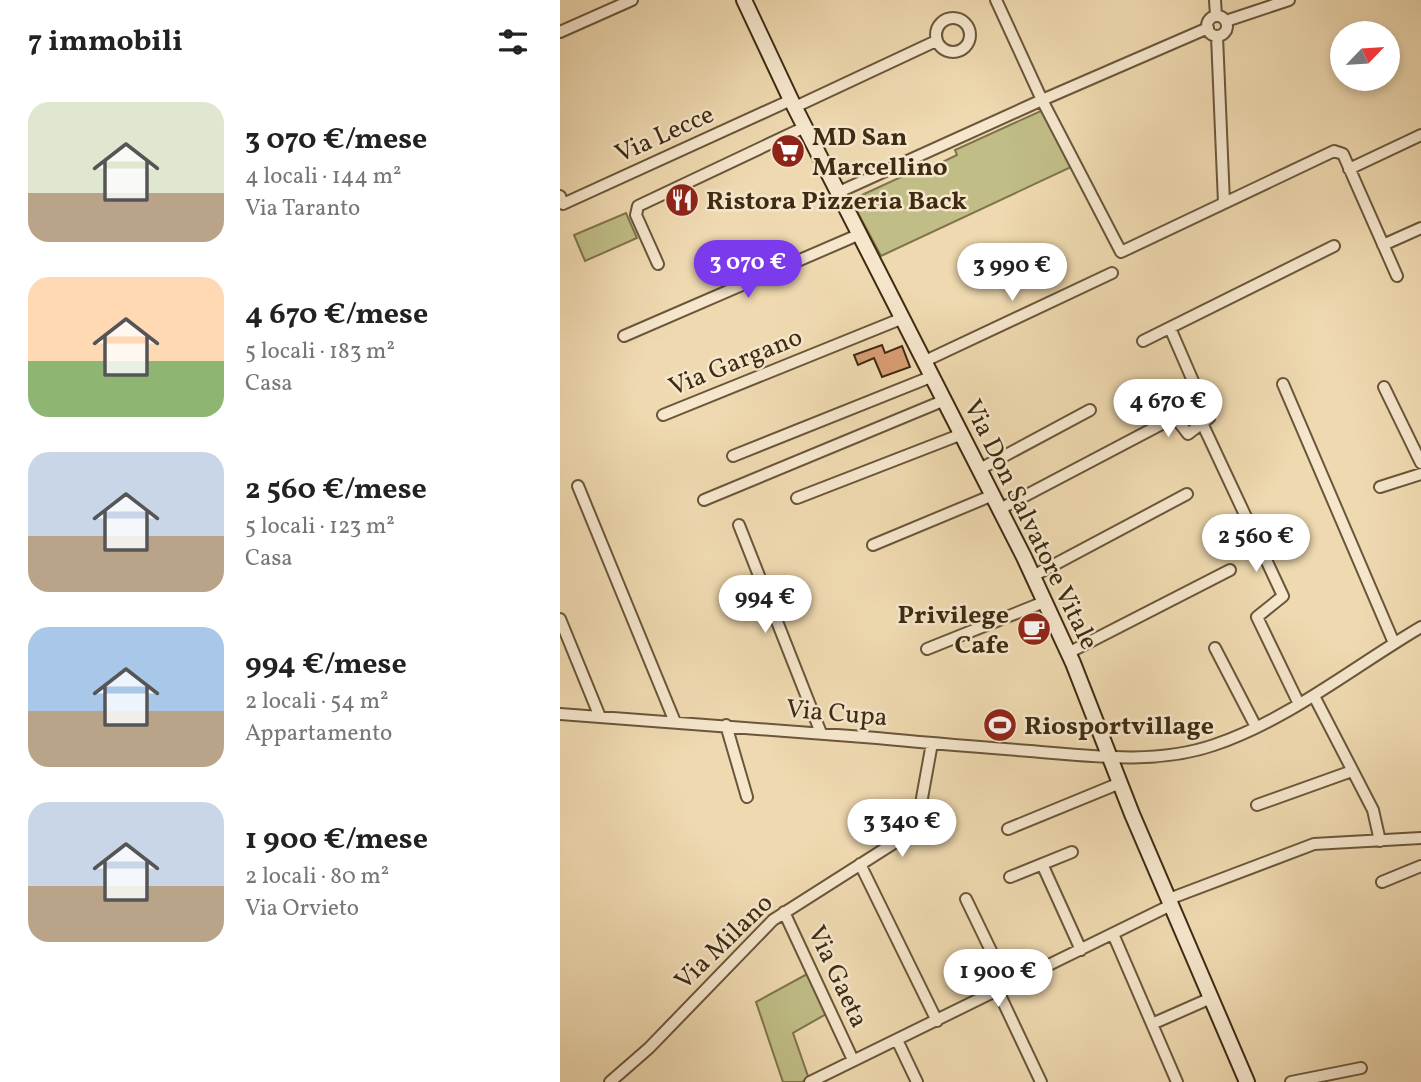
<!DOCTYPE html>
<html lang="it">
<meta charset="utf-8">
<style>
body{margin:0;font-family:Vollkorn,serif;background:#f6f6f6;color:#222;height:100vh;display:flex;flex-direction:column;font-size:26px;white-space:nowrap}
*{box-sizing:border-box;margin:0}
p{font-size:23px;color:#767676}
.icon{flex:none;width:38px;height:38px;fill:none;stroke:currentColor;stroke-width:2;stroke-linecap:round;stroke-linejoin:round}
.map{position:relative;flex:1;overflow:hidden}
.drawer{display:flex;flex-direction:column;background:#fff;width:560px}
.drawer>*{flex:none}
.needle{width:46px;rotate:65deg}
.buttons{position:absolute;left:770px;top:21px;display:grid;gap:14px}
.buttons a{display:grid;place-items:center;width:70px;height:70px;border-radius:50%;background:#fff;box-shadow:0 4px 10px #0003;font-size:35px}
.price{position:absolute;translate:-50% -60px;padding:0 16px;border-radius:24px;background:#fff;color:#222;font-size:23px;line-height:46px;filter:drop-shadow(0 2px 4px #0008)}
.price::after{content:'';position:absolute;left:50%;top:42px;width:21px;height:16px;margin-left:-10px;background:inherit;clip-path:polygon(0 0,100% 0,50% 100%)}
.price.selected{background:#7c3aed;color:#fff}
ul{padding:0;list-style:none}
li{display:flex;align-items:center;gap:21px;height:175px;padding:0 28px}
li span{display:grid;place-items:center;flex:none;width:196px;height:140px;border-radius:21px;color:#555}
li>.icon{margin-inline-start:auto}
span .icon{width:84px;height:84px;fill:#fffc;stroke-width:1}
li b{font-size:30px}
h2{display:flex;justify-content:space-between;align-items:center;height:84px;padding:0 28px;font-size:30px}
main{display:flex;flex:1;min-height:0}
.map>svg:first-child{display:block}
</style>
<main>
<section class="drawer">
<h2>7 immobili<svg class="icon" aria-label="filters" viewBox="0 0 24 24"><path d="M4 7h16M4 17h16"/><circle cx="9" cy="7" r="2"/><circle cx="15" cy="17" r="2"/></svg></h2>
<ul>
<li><span style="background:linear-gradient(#dfe7d0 65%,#b9a48a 0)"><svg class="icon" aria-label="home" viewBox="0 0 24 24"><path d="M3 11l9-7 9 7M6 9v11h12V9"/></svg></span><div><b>3 070 €/mese</b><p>4 locali · 144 m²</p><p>Via Taranto</p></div></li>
<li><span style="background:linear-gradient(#ffd9b3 60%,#8fb573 0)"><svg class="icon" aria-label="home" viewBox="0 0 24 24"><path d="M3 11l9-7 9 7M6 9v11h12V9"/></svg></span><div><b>4 670 €/mese</b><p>5 locali · 183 m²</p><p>Casa</p></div></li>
<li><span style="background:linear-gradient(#c9d6e8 60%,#b9a48a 0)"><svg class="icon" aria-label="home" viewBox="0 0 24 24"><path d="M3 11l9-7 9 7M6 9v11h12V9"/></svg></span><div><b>2 560 €/mese</b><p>5 locali · 123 m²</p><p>Casa</p></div></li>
<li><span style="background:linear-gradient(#a9c7e8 60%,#b9a48a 0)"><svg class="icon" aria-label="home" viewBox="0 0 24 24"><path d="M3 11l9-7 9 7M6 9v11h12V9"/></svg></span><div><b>994 €/mese</b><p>2 locali · 54 m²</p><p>Appartamento</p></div></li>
<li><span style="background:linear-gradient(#c9d6e8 60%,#b9a48a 0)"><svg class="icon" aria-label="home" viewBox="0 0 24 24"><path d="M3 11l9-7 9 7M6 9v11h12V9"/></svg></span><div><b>1 900 €/mese</b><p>2 locali · 80 m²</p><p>Via Orvieto</p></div></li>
</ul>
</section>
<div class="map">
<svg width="861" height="1082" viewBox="0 0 861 1082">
<rect width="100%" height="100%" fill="#efd9b0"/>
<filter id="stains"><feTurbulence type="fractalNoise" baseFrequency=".00286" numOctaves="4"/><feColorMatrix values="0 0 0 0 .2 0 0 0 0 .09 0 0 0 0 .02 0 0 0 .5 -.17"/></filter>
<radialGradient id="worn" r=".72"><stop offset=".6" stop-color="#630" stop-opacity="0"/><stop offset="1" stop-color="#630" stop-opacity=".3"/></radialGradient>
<!-- green -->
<path fill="#c0bd86" stroke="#7f744c" stroke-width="2" d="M483,110l28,57 -190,89 -30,-56 65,-30 2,4 39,-19 -2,-5z
M66,213l11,25 -52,23 -11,-26z
M249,973l19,40 -35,20 16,46 -7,3h-19l-27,-80z"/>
<!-- building -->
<path fill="#d79c72" stroke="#3e2b12" stroke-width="2" d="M322,345l3,8 17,-7 8,21 -28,10 -8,-19 -16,7 -4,-10z"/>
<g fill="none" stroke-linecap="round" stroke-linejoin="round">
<!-- street casing -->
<g stroke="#6a563a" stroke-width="14">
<path id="street" d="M436,0l46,100 166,-72
M655,0l1,16
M647 26a10 10 0 1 1 20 0a10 10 0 1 1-20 0Z
M376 35a17 17 0 1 1 34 0a17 17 0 1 1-34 0Z
M666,21l63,-21
M0,32l72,-32
M657,36l7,167
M235,107l141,-66
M789,169l72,-34
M279,192l203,-92 79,152 213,-101 9,3 54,122
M0,196l3,8 228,-104
M823,245l38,-17
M98,264l-22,-49 2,-9 167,-79
M64,336l236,-102
M583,341l191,-95
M365,361l187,-88
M723,384l111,259
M824,387l37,76
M103,415l240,-97
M642,423l81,173 -26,21 42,87
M173,456l200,-80
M420,469l110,-59
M18,486l97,236
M820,487l41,-13
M237,498l165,-64
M144,500l241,-100
M440,509l175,-92 13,17 21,-16 -39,-90
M179,525l82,208
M313,545l120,-50
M473,576l154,-82
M0,619l40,98
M655,648l41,79
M367,649l117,-47
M508,653l162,-83
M754,696l59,114 7,31
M0,714c106,9 211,15 317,24 51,5 102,9 153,13 60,5 126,14 184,-6 76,-26 139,-78 207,-118
M166,725l21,72
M697,805l95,-34
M448,829l112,-46
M300,864l77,157
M482,864l39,86
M450,877l62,-25
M822,882l39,-16
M406,899l42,87
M609,899l145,-55 107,-6
M224,912l69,148
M553,934l64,148
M438,991l43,91
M592,1024l59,-26
M337,1040l20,42
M50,1082l39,-34 124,-128 132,-84 13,-16 14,-77
M250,1082l361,-177
M731,1082l70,-14"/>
</g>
<!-- secondary casing -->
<g stroke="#3e2b12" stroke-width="18">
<path id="secondary" d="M184,0l47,100 233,457 49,106 59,151 115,268"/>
</g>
<!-- street -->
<use href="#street" stroke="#f5e6cc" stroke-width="10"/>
<!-- secondary -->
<use href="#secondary" stroke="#f5e6cc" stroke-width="14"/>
</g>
<!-- icons -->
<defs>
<g id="supermarket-disc" transform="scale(1.75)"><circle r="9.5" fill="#8f2418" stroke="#f5e6cc"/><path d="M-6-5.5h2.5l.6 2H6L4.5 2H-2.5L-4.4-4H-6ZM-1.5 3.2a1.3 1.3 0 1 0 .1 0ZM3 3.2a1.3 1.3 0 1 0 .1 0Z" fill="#fff"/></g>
<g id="restaurant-disc" transform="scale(1.75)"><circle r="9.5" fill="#8f2418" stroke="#f5e6cc"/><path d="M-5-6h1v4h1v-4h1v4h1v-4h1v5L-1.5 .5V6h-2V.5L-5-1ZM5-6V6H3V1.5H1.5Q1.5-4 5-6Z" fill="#fff"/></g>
<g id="cafe-disc" transform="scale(1.75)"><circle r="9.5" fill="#8f2418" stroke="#f5e6cc"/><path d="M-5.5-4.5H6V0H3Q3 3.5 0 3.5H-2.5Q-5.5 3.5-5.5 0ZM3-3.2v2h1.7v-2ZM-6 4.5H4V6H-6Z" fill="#fff"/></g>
<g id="stadium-disc" transform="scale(1.75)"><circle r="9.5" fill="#8f2418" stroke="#f5e6cc"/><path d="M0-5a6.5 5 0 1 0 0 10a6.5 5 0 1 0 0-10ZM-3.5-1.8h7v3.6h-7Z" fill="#fff"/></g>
</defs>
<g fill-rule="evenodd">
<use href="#supermarket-disc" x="228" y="151"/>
<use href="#restaurant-disc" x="122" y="200"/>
<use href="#cafe-disc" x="474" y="629"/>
<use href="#stadium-disc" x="440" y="725"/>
</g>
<g text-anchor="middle" stroke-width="5" stroke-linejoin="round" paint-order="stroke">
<!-- street labels -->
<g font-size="26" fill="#3e2b12" stroke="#f5e6cc">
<text transform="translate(104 133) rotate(-24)" y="9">Via Lecce</text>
<text transform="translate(175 361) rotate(-22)" y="9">Via Gargano</text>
<text transform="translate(472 524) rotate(64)" y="9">Via Don Salvatore Vitale</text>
<text transform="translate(277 712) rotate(5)" y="9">Via Cupa</text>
<text transform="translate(163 941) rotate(-44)" y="9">Via Milano</text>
<text transform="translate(279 976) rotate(65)" y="9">Via Gaeta</text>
</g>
<!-- poi labels -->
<g font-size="26" font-weight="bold" fill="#3e2b12" stroke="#f5e6cc" text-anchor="start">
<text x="252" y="145">MD San<tspan x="252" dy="30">Marcellino</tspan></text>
<text x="146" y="209">Ristora Pizzeria Back</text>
<text x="449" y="623" text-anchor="end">Privilege<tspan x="449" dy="30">Cafe</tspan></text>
<text x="464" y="734">Riosportvillage</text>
</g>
</g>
<rect width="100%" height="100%" filter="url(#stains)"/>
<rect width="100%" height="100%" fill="url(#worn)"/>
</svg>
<div class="buttons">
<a><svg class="needle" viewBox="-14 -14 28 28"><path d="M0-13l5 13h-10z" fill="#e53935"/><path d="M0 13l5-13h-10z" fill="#767676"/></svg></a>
</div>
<b class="price selected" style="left:188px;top:300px">3 070 €</b>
<b class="price" style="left:452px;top:303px">3 990 €</b>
<b class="price" style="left:608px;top:439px">4 670 €</b>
<b class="price" style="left:696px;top:574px">2 560 €</b>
<b class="price" style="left:205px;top:635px">994 €</b>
<b class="price" style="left:342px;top:859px">3 340 €</b>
<b class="price" style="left:438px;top:1009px">1 900 €</b>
</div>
</main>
